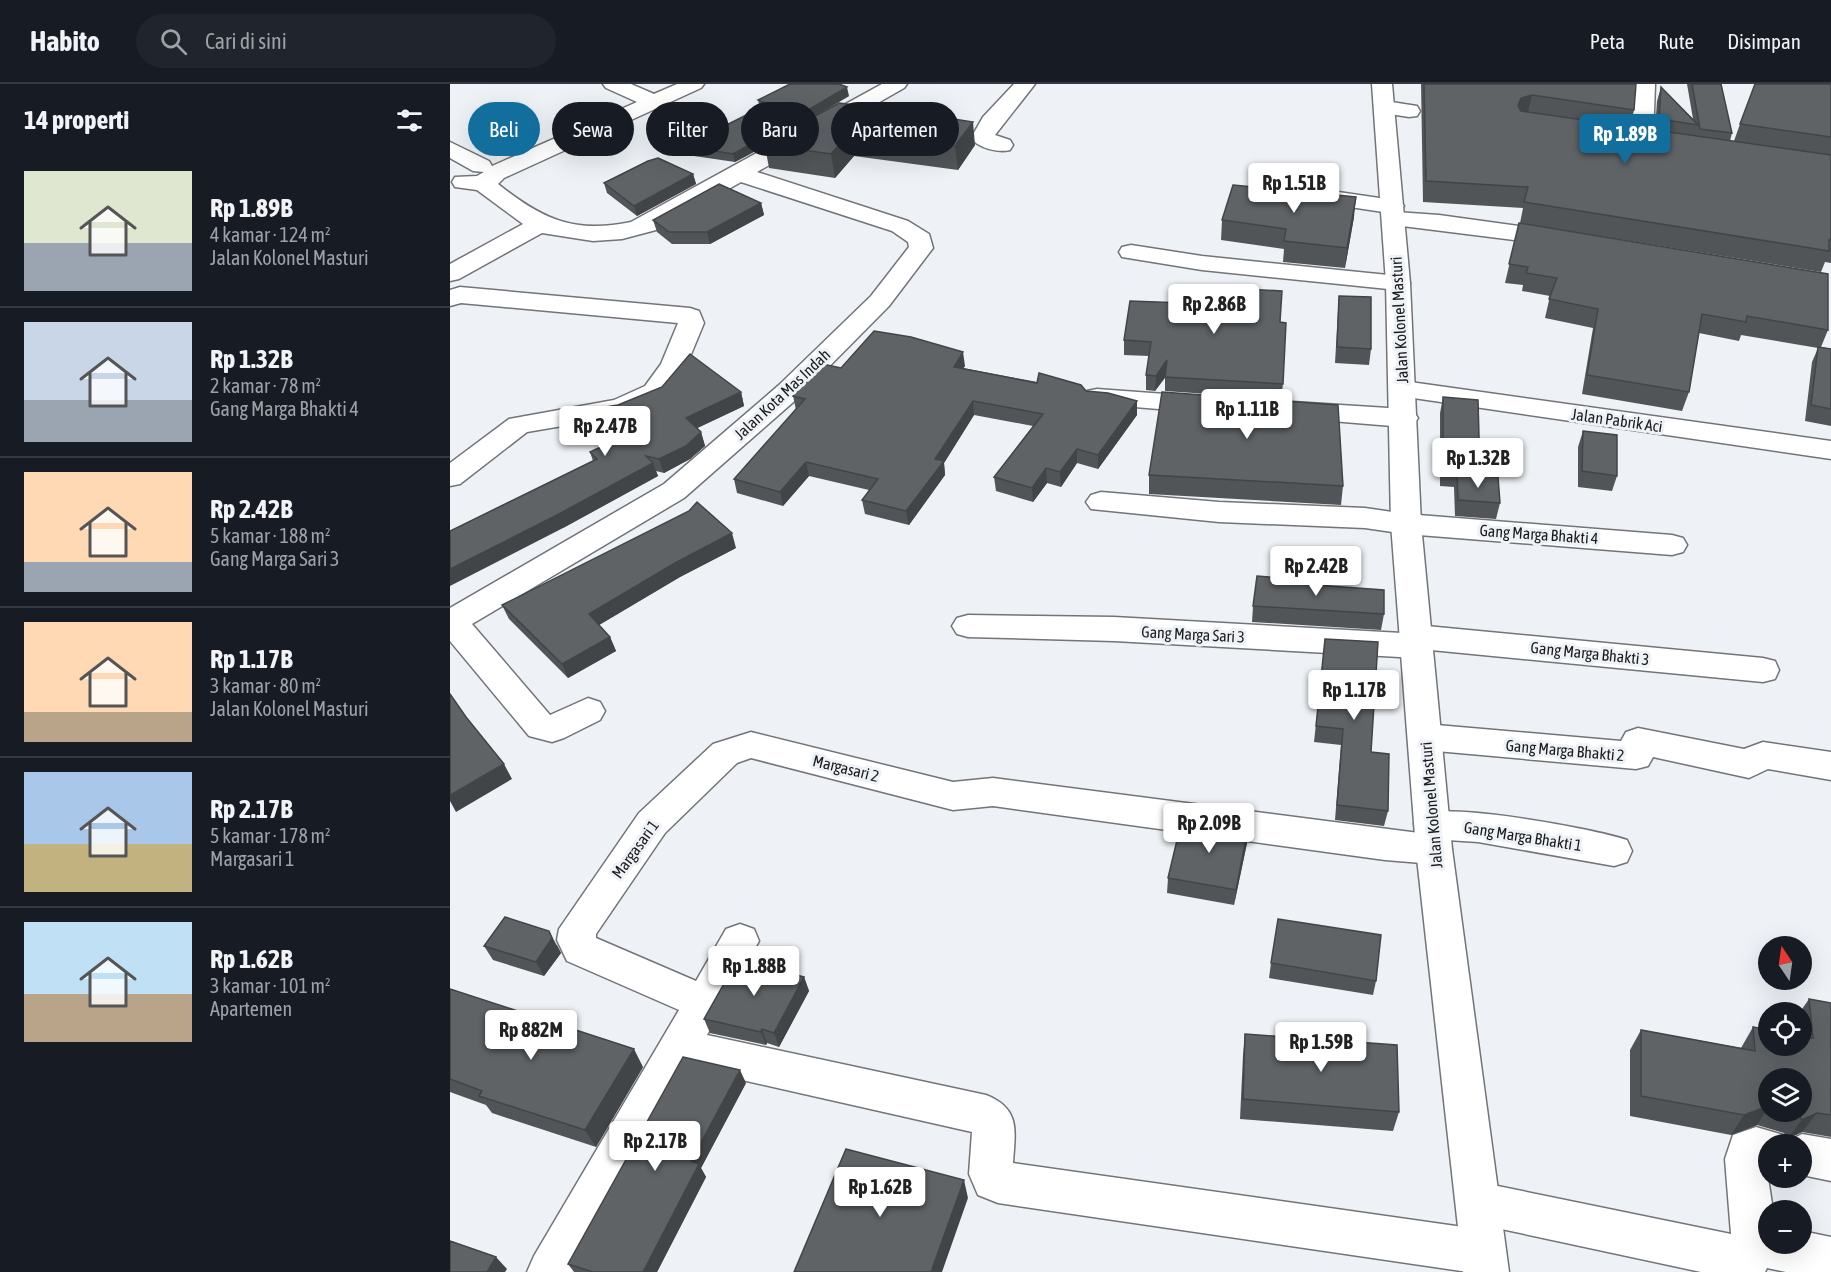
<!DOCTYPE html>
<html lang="id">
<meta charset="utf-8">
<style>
body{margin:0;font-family:"Asap Condensed",sans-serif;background:#20242c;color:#f1f3f6;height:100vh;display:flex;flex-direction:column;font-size:22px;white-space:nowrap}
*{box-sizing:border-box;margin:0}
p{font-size:20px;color:#9ea1a6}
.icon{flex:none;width:33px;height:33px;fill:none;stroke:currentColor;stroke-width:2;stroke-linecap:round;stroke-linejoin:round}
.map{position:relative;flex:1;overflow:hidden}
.sheet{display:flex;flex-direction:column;background:#171b24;width:450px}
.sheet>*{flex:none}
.hud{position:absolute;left:18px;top:18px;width:570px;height:54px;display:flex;gap:12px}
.needle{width:39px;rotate:347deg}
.controls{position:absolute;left:1308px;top:852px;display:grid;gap:12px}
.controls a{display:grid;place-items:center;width:54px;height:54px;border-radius:50%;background:#171b24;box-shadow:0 6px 24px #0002;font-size:30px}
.price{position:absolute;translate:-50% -51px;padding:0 14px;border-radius:6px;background:#fff;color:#222;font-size:20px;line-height:39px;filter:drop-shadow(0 2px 3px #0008)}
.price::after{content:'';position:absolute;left:50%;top:36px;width:18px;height:14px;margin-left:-9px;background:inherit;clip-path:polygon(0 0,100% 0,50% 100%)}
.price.active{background:#126e9d;color:#fff}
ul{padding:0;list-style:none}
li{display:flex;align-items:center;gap:18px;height:150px;padding:0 24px}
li+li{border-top:2px solid #363941}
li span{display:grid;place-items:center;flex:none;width:168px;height:120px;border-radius:0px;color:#555}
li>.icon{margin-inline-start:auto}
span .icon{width:72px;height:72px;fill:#fffc;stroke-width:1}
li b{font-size:26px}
h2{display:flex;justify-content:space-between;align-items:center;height:72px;padding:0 24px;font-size:26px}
.tag{padding:0 21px;border-radius:27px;background:#171b24;box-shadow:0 6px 24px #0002;font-size:21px;line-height:54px}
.tag.active{background:#126e9d;color:#fff}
header{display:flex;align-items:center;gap:36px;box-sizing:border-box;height:84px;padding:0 30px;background:#171b24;border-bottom:2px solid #363941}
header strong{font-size:28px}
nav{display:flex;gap:33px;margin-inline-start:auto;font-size:21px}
.search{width:420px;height:54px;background:#20242c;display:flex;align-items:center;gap:15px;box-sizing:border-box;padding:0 21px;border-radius:33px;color:#9ea1a6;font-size:22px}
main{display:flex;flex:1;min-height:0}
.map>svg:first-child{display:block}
</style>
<header>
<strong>Habito</strong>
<div class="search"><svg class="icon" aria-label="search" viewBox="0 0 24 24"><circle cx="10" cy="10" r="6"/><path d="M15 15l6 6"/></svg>Cari di sini</div>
<nav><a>Peta</a><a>Rute</a><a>Disimpan</a></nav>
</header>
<main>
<section class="sheet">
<h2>14 properti<svg class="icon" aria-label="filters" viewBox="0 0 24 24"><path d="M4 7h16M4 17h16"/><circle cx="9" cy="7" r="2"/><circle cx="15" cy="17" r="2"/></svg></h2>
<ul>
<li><span style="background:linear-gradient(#dfe7d0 60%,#9aa5b1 0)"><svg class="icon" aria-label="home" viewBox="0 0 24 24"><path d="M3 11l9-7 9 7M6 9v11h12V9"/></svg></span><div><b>Rp 1.89B</b><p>4 kamar · 124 m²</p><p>Jalan Kolonel Masturi</p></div></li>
<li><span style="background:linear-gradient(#c9d6e8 65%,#9aa5b1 0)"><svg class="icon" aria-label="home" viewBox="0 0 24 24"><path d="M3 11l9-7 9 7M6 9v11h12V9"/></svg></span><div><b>Rp 1.32B</b><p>2 kamar · 78 m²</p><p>Gang Marga Bhakti 4</p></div></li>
<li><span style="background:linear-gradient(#ffd9b3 75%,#9aa5b1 0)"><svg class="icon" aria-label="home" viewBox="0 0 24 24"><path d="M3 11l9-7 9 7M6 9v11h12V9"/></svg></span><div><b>Rp 2.42B</b><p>5 kamar · 188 m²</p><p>Gang Marga Sari 3</p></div></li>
<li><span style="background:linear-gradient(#ffd9b3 75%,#b9a48a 0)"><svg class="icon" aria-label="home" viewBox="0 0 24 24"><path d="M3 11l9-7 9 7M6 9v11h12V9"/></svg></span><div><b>Rp 1.17B</b><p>3 kamar · 80 m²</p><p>Jalan Kolonel Masturi</p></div></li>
<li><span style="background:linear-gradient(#a9c7e8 60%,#c2b280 0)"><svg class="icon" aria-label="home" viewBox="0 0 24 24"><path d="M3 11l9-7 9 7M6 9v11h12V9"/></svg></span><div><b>Rp 2.17B</b><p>5 kamar · 178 m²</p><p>Margasari 1</p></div></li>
<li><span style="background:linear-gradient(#bfe0f5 60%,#b9a48a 0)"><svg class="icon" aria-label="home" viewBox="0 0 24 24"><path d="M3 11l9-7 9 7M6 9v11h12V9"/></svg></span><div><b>Rp 1.62B</b><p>3 kamar · 101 m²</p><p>Apartemen</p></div></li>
</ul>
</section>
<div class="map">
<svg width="1381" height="1188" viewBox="0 0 1381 1188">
<rect width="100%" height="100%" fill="#eef2f6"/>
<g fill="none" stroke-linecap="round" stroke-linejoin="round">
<!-- minor casing -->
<g stroke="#717478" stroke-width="3">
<path id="minor" d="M153,0h28l23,10 23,-10h27l-3,4 -197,90 -6,6c44,35 76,50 133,38l251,-138h25l-3,4 -147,84 151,49 21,13 4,14 -44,58 -90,91 -115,101 -212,126 78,91 38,-17 12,4 5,9 -5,9 -36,18 -12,4 -23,-6 -79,-95v-33l214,-124 115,-99 92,-89 38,-49 -1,-5 -16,-11 -151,-49 -85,48 -34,9 -29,2 -51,-8 -83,46 -9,2v-17l73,-40 -46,-34 -22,-3 -3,-5 3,-5 22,-1 7,-4 -11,-1 -23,-13v-16l39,19 3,5 145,-64 -31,-14z
M564,0h21l-40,51 15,5 3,5 -3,5c-12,3 -32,-2 -39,-12l12,-21z
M1185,0h20l-2,57 -3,5h-16l-3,-5z
M935,17l32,5 3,5 -3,5 -8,1 -32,-5 -3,-5 3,-5z
M861,104l89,13 4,5 -8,6 43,3 123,17 9,2 3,5 -3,5 -9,2 -176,-22 -4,-5 8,-6 -87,-13 -4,-5 4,-5z
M681,161l71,11 196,20 9,2 3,5 -3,5 -9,2 -196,-20 -80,-13 -3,-5 3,-5z
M10,203l230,21 9,3 5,12 -17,41 -22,34 -44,18 -94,16 -67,52 -10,2v-23l59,-44 105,-19 31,-14 16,-22 17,-41 -217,-20 -11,3v-16z
M953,297l428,60v18l-438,-64 -4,-6 4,-6z
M647,305l109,8 10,2 4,6 -4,6 -10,2 -119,-10 -4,-6 4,-6z
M843,318l111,7 10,3 4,6 -4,6 -10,3 -121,-10 -4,-6 4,-6z
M651,408l118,10 146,6 41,6 266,21 11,3 4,7 -4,7 -11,3 -266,-21 -41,-6 -146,-6 -128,-13 -5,-7 5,-7z
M518,531l146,2 288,16 3,-4 11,-4 347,33 12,3 4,9 -4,9 -12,3 -332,-32 -3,4 -11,4 -303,-17 -146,-4 -11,-3 -5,-8 5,-8z
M975,640l196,17 5,-9 12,-4 106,21 19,-7 68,10v28l-63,-11 -19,9 -96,-21 -5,9 -12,3 -211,-19 -12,-4 -5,-9 5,-9z
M301,648l202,50 40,-4 426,55 -5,-9 5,-10c33,-11 172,14 208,26l5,11 -5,11 -13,4 -136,-24 -31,-2 5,9 -5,11 -13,4 -49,-4 -392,-54 -40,4 -202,-52 -14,5 -72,70 -69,101v4l100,43 30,-52 14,-5 14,5 5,12 -52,94 279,60c35,14 29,36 27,68l471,67 16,6 6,16 -6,16 -10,4h-22l-470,-69 -20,-8 -9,-21 3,-42 -283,-64 -114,204h-48l7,-16 145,-246 -112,-49 -10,-21 2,-11 80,-116 74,-69z
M1306,1043l27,8 3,7 16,-8 29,5v42l-29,-6v-31h-34v34l5,32h-5v34h34v-13l29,6v35h-45l-19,-4 -2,4h-64l-223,-48 -15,-6 -7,-15 7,-15 15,-6 253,52 -6,-75 8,-24z"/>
</g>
<!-- major casing -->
<g stroke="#717478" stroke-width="3">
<path id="major" d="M922,0h20l18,199 11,241 31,325 57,423h-46l-47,-423 -25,-325 -5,-241z"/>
</g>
<!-- minor -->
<use href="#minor" fill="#fff" fill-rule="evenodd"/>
<!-- major -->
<use href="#major" fill="#fff" fill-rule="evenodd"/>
</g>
<!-- wall -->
<path fill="#525558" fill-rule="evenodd" d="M971,0h215l-2,26 -4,16 25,4 2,-29 4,-14 32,32 -6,-35h34l11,49 -2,8h4l6,-17 91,-40v179l-6,-1 -4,10 -301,-49 3,-15 -100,-6z
M399,12l-41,24 167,25 -17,25 -104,-14 -19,22 -66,-10 -4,-22 -30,16 -48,-7 -2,-9 75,-37 -2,-9z
M243,90l3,10 -59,32 -30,-23 -3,-10z
M311,119l3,12 -54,29h-38l-15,-12 -4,-12z
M904,133l-9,51 -62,-6 1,-13 -63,-9 1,-20z
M1069,139l309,107 -7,17 10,2v77l-26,-5 7,-59 6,-14 -77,-13 -2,6 -40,-8 -10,59 -7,19 -100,-17 11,-66 -48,-10 5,-22 -28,-5 1,-6 -18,-2z
M889,212l32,53 -2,16 -34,-2 3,-52z
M830,238l3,62 -2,15 -116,-8v-13l-10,13 -9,-1v-15l3,-19 -25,-1v-15z
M515,282l-2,2 174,33v14l-39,54 -21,-6 -16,24 -14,-4 -14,19 -37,-11 -2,-14 39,-51 -59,-11 -30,48 1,12 -36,50 -44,-11 -3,-14 7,-10 -60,-14 -26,30 -46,-13 -3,-14 62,-69 -3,-14 48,-28z
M291,308l3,14 -47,22 4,4 4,14 -15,13 -26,14 -8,-2 2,5 -95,52 30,-67 -3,-9 19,-9 -22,-19 -5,-13z
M993,313l37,76 -1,2 21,28 -4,16 -41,-3 -1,-29 -14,-1v-73z
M1133,347l34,45 -5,15 -34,-4v-40z
M699,391l194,11 -2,19 -192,-11z
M286,464l-56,29 -81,48 11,12 6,14 -48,27 -59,-59 -7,-14z
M853,500l81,30 -3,16 -129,-8 1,-16z
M875,555l46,113 17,59 -4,15 -49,-6 6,-75 -27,-3z
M798,744l-1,15 -13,62 -67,-12 1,-15z
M107,861l4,8 -17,23 -51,-16 -9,-14z
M821,879l105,18 -3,14 -104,-17z
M354,893l5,14 -30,56 -12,-4 -1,2 -56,-12 -6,-14z
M0,905l193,78 -47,80 -104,-34 -6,-8 -36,-13z
M1359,915l22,4v134l-29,-5 -15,7 -3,-6 -27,-8 -26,10 -101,-19v-66l11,-20 100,18 12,-21 49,19v-34h-2zM1318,994l34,34h-34z
M795,950l154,78 -6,19 -153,-12 3,-64z
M296,999l-45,85 5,9 -49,95h-83l-6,-8z"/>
<!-- shaded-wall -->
<path fill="#424547" d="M397,3l2,9 -41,24v2l-44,22 1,2 -30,16 -2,-8z
M1082,11l-5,21 -10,3 1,-13 3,-8z
M523,38l2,23 -17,25 -3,-24z
M400,48l4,24 -19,22 -4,-24z
M243,90l3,10 -59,32 -3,-10z
M906,113l-2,20 -9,51 2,-20z
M311,119l3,12 -54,29 -3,-12z
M513,268l2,14 -10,15 -1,-14z
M717,276v14l-12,17 1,-15z
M291,308l3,14 -55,26 -3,-14z
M523,317l1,14 -30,48 1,12 -36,50 -3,-14 29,-52z
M687,317v14l-39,54v-14z
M251,348l4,14 -15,13 -26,14 -5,-14z
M627,365v14l-16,24 -1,-15z
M356,378l3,14 -26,30 -3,-14z
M203,379l5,13 -95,52 -113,58v-17z
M596,384l1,15 -14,19 -1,-14z
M282,449l4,15 -56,29 -86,51 -5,-14 86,-51z
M160,553l6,14 -48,27 -6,-14z
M54,680l8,15 -56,33 -6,-11v-6z
M798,744l-1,15 -13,62 2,-15z
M99,847l12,22 -17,23 -8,-14z
M354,893l5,14 -30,56 -5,-14z
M312,945l5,14 -1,2 -5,-13z
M184,965l9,18 -47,80 -11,-17z
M290,986l6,13 -45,85 5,9 -49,95h-14l48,-111z
M1318,1022v2l-11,17 -26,10 13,-20z
M1367,1029l-15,19 -15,7 15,-19z
M514,1096l4,18 -26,74h-11z
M46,1173l11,12 -2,3h-18z"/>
<!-- building -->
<path fill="#5f6366" stroke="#424547" stroke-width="1.5" d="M340,0h49l8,3 -44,26h4l-74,41 -48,-8 77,-39 20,3 -24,-10z
M974,0h212l-2,26 -102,-15 -11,3 -3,8 3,5 310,44v85h-2v11l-305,-49 4,-15 -102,-6z
M1242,0h29l11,49 -32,-4z
M1305,0h76v53l-91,-13z
M1211,3l37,38 -39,-6z
M389,19l38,5 48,16 26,-1 3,-4 19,3 -18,24 -105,-14 -19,22 -67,-10z
M208,74l35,16 -59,32 -30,-23 44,-22z
M269,100l42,19 -54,29h-38l-16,-12z
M783,101l123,12 -9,51 -63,-7 2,-12 -64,-9z
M1069,139l309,51v56l-81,-14 -1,6 -44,-8 -13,78 -102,-17 11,-66 -49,-10 8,-21 -31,-5 2,-6 -19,-3z
M737,202l95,5 -2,31 6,1 -3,61 -118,-7 2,-17 -11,16 -10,-1 5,-33 -27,-2 6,-39 55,2z
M889,212l32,1v52l-34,-2z
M424,247l37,6 52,15 -9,15 83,16 2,-10 42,12 5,6 22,2 29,8 -39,54 -21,-6 -17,23 -14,-4 -14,20 -38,-11 49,-63 -70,-13 -38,58 9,2 -38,50 -44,-11 16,-21 -72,-17 -26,30 -46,-13 71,-80 -12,-3 30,-32 18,4z
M1368,263l13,2v60l-20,-4z
M240,270l51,38 -55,26 15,14 -15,14 -27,13 -13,-3 7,7 -96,52 -107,54v-38l147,-72 -7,-7 26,-12 -34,-29 36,-6 44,-18z
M712,308l176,13 5,81 -194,-11z
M993,313l35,3 2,73 -37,-3z
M1133,347l34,4v41l-35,-5z
M1007,390l41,3 2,26 -42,-3z
M247,418l35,31 -57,30 -86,51 21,23 -48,27 -60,-59 187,-94z
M807,492l46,4v4l81,6v24l-131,-8z
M875,555l53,3 -7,110 18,2 -1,57 -51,-6 6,-76 -27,-3z
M0,610l16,23 38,47 -54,31z
M732,735l66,9 -12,62 -68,-12z
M55,833l44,14 3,7 -16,24 -52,-16z
M828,835l103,16 -5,46 -105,-18z
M288,875l66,18 -30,56 -12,-4 -1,3 -57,-13z
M0,905l184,60 -49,81 -106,-34 3,-5 -32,-12z
M1359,915l22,4v112l-14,-2 -15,7 -4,-6 -7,-2h11v-34h-34v28l-24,9 -103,-19v-66l114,21 -2,-24 15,3v16h34v-10l11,2z
M795,950l152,11 2,67 -156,-13z
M233,973l57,13 -49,91 8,3 -56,108h-50l-25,-8z
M396,1065l118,31 -33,92h-137z
M0,1157l46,16 -9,15h-37z"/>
<g text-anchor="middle" stroke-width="6" stroke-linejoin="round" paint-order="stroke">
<!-- street labels -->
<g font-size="16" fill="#1a1b1c" stroke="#eef2f6">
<text transform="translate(949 236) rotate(-93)" y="6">Jalan Kolonel Masturi</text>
<text transform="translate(332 310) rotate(-43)" y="6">Jalan Kota Mas Indah</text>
<text transform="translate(1167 336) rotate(8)" y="6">Jalan Pabrik Aci</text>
<text transform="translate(1089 450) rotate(4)" y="6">Gang Marga Bhakti 4</text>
<text transform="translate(743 550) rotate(3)" y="6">Gang Marga Sari 3</text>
<text transform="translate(1140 569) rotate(6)" y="6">Gang Marga Bhakti 3</text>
<text transform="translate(1115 666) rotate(5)" y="6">Gang Marga Bhakti 2</text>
<text transform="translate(396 684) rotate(14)" y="6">Margasari 2</text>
<text transform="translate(981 721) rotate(-95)" y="6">Jalan Kolonel Masturi</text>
<text transform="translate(1073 752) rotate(9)" y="6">Gang Marga Bhakti 1</text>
<text transform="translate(185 765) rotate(-54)" y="6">Margasari 1</text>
</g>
</g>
</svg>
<div class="controls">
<a><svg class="needle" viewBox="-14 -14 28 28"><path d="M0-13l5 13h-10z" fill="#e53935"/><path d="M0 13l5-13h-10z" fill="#9ea1a6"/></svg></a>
<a><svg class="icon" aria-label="locate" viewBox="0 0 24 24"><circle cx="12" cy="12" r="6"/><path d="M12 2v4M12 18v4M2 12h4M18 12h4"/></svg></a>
<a><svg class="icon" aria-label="layers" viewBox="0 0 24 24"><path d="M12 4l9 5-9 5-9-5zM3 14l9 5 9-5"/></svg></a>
<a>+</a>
<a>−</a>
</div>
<b class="price active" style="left:1175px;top:81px">Rp 1.89B</b>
<b class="price" style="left:844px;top:130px">Rp 1.51B</b>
<b class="price" style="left:764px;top:251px">Rp 2.86B</b>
<b class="price" style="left:797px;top:356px">Rp 1.11B</b>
<b class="price" style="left:155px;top:373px">Rp 2.47B</b>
<b class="price" style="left:1028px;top:405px">Rp 1.32B</b>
<b class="price" style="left:866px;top:513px">Rp 2.42B</b>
<b class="price" style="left:904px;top:637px">Rp 1.17B</b>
<b class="price" style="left:759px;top:770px">Rp 2.09B</b>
<b class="price" style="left:304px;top:913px">Rp 1.88B</b>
<b class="price" style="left:81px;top:977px">Rp 882M</b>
<b class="price" style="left:871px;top:989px">Rp 1.59B</b>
<b class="price" style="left:205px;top:1088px">Rp 2.17B</b>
<b class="price" style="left:430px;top:1134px">Rp 1.62B</b>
<div class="hud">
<a class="tag active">Beli</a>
<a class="tag">Sewa</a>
<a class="tag">Filter</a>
<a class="tag">Baru</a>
<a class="tag">Apartemen</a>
</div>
</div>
</main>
